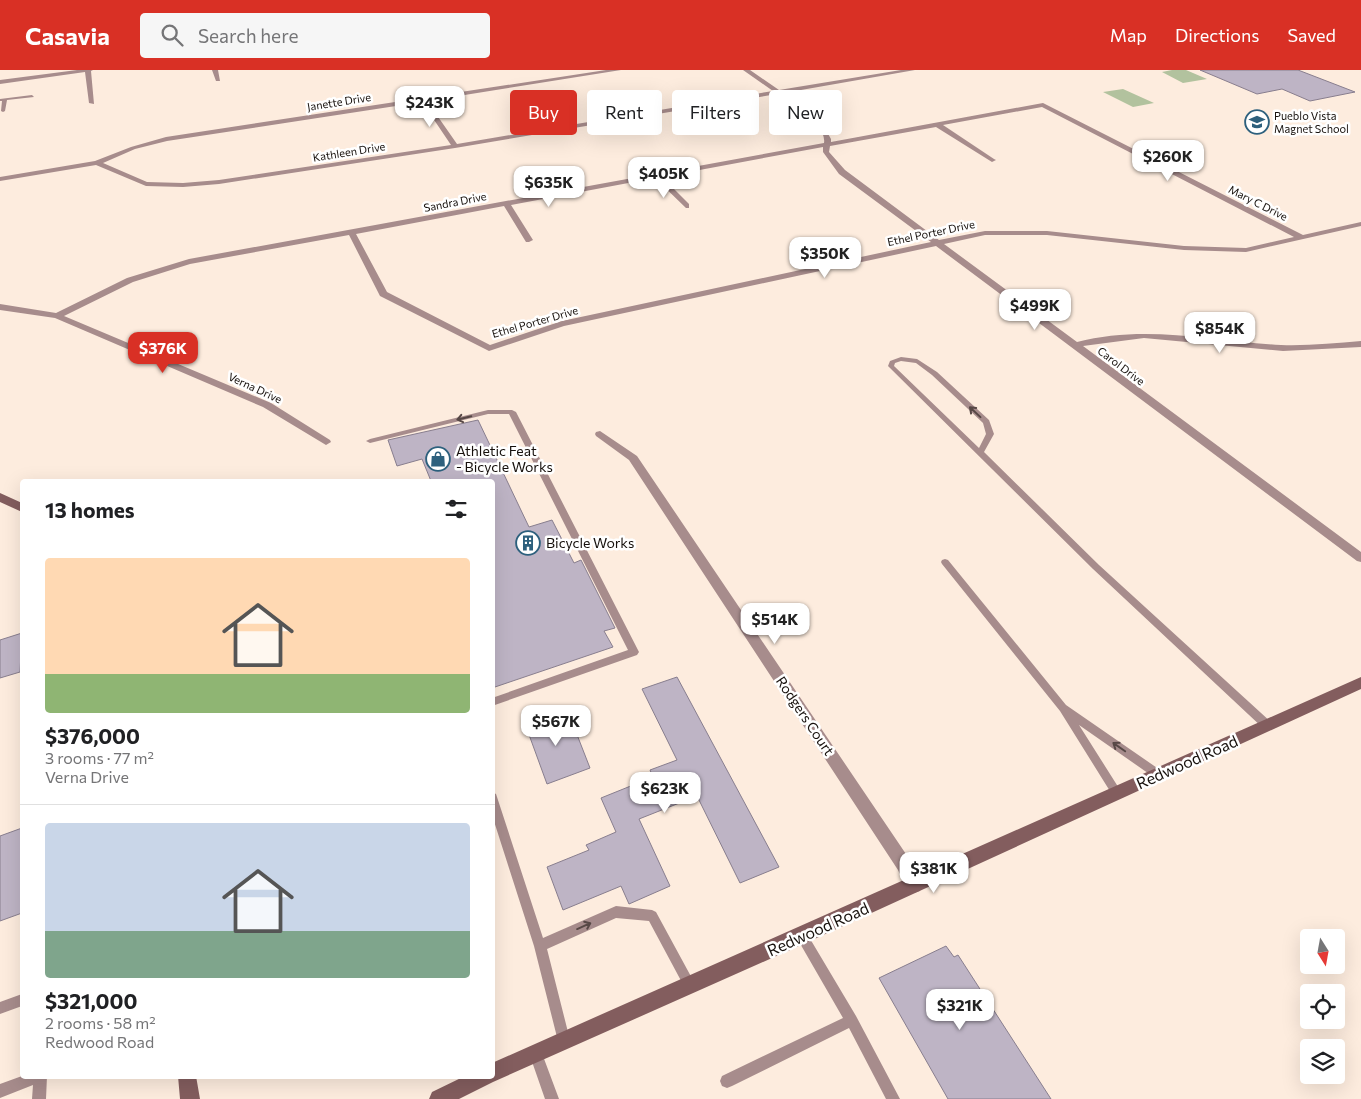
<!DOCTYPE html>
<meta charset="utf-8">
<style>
body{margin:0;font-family:Commissioner,sans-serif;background:#f6f6f6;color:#202124;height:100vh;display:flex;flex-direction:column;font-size:19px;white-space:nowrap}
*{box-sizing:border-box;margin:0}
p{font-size:16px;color:#757577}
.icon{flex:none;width:28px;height:28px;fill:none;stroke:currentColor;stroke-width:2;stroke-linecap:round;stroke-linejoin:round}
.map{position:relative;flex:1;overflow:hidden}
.panel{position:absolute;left:20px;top:409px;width:475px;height:600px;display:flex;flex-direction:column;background:#fff;border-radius:5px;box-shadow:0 5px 20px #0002}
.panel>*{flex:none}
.top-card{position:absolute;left:510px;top:20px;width:475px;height:45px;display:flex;gap:10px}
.needle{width:32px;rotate:169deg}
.fabs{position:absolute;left:1300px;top:859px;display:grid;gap:10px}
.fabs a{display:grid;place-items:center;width:45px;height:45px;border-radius:5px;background:#fff;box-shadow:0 5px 20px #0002;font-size:25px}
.price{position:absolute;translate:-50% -42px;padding:0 11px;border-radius:10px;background:#fff;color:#222;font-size:16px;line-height:32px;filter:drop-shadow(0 1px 2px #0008)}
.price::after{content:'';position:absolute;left:50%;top:30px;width:15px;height:11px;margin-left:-8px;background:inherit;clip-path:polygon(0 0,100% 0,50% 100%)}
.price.current{background:#d93025;color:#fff}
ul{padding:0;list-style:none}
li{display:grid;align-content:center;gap:10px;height:265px;padding:0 25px}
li+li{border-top:1px solid #e0e0e0}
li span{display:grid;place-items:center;height:155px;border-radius:5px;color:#555}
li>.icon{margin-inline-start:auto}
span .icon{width:90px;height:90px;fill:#fffc;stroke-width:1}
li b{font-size:21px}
h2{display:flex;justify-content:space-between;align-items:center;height:60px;padding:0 25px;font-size:21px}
.tag{padding:0 18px;border-radius:5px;background:#fff;box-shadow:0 5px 20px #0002;font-size:18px;line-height:45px}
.tag.current{background:#d93025;color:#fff}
header{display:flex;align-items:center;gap:30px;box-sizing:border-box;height:70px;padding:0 25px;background:#d93025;color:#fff}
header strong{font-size:24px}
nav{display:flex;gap:28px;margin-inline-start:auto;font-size:18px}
.search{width:350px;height:45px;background:#f6f6f6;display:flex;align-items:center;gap:12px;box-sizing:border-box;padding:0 18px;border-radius:5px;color:#757577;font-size:19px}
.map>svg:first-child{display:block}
</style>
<header>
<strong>Casavia</strong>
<div class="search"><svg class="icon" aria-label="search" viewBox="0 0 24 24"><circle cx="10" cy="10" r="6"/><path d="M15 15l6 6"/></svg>Search here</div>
<nav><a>Map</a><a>Directions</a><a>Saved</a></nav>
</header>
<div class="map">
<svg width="1361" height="1029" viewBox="0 0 1361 1029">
<rect width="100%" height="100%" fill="#fdecde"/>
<!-- green -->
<path fill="#b2c29e" d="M1172,0h14l21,9 -24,4 -21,-11z
M1123,19l31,14 -21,4 -30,-15z"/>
<!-- building -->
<path fill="#beb4c5" stroke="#887e8e" d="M1200,0h98l57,22 -45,9 -28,-12 -25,5z
M478,350l51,107 23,-7 22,43 7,-3 34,68 -11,3 9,16 -121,41v-207h-61l-9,-22 -25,7 -9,-26z
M22,563l-2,39 -20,6v-38z
M677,607l102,190 -39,16 -43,-87 -58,23 31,67 -41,18 -8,-18 -58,24 -16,-43 42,-17 -3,-5 30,-13 -15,-34 52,-21 -3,-7 27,-10 -35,-71z
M556,640l8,20 10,-3 16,41 -43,16 -23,-63z
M22,758v85l-22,8v-85z
M946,876l8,11 4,-2 93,144h-103l-69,-121z"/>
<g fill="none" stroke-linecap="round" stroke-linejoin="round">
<!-- lane -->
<path fill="#a78c8c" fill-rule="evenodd" d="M32,25l2,2 -27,3 -2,11 -2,1 -2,-1 1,-10h-2v-2z
M901,287l16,2 20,13 52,48 5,14 -10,18 115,113 173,158 1,3 -1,3 -4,1 -4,-1 -171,-160 -204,-202 -1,-1 2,-5zM901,291l15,2 16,12 51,48 3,11 -7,14 -85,-82 1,-3z
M488,340h24l4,2 123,240 -2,3 -145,51v-8l136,-48 -119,-236h-21l-118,29 -4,-2 4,-2z
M945,489l3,1 118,145 97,67 1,3 -1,3 -4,2 -4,-2 -76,-53 43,68 -1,3 -4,2 -4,-2 -53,-85 -118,-147 -1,-2 1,-2z
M492,722l4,2 1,3 46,141 73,-32 36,4 4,2 38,70 2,4 -2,4 -4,2 -4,-2 -37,-69 -33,-3 -69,31 23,91 -1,5 -5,1 -5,-1 -25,-99 -42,-131z
M802,860l4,2 50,84 44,83h-14l-37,-71 -117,58 -5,2 -5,-2 -2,-5 2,-5 121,-58 -45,-78 -2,-4 2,-4z
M22,924v12l-22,8v-12z
M535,977l5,1 19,51h-14l-16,-46 1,-5z
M22,1006h25l-1,23h-14l1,-14 -33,13v-14z"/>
<!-- street -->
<path fill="#a78c8c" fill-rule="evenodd" d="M77,0h16l-2,1 3,33 -5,-1 -4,-31 -85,12v-4z
M212,0h6l2,11h-4z
M606,0h15l-194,31 30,43 316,-53 -30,-21h7l29,20 122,-20h14l-131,23 35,25 12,21v3l212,-39 260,132 58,-13v4l-115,26 -62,-2 -137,-15h-62l-41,9 133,98c68,-18 136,-1 204,3 26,1 54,-2 80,-4v6l-78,4 -139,-13 -61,8 278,206v10l-4,-1 -421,-315 -372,80 -75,25 -109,-55 -31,-61 -159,29 -57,18 -69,34 207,87 59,37 1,2 -5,3 -63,-38 -208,-89 -55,-8v-6l56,9 71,-35 62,-19 635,-116c3,-20 -33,-39 -47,-49l-322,54 -236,36 -36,3 -37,-1 -50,-21 -96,16v-4l95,-16 36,-14 35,-10zM422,32l29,43 -232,35 -36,3 -36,-1 -44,-19 32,-14 32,-8zM1042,37l252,130 -48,11 -62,-2 -137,-15h-62l-46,9 -94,-70 -16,-18 1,-6 106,-19 56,35 4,-2 -2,-1 -51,-34zM823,77v5l16,22 92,68 -369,79 -72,24 -103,-53 -31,-58 148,-28 22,36h3l4,-2 -22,-35 144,-27 31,30h3v-4l-27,-27z
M600,361l37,25 273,404 12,25 -2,6 -6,2 -6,-2 -10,-21 -269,-410 -33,-24 -1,-2 1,-2z"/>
<!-- secondary -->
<path fill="#835d5e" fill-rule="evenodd" d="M0,423l22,10v9l-22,-10z
M1361,607v12l-553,253 -315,140 -34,17h-30l3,-7 33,-16h27v-13z
M178,1006h18l4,23h-20z"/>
</g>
<!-- one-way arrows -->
<defs><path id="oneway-shaft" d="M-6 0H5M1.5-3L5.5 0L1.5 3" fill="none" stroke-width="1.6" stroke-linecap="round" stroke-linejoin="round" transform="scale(1.25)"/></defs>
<g stroke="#574846">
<use href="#oneway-shaft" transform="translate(975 342) rotate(-137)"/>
<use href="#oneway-shaft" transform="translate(464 348) rotate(166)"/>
<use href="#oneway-shaft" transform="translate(1119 677) rotate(-145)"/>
<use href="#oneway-shaft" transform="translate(584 856) rotate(-24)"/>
</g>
<!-- icons -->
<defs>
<g id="school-ring" transform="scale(1.25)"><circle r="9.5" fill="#fff" stroke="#2d607d" stroke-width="1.5"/><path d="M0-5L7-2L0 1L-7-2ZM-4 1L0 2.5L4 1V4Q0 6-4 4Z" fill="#2d607d"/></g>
<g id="shop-ring" transform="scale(1.25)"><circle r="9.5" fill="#fff" stroke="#2d607d" stroke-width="1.5"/><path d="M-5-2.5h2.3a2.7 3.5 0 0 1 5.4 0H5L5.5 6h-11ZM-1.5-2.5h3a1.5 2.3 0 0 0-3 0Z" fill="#2d607d"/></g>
<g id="building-ring" transform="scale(1.25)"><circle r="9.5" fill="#fff" stroke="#2d607d" stroke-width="1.5"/><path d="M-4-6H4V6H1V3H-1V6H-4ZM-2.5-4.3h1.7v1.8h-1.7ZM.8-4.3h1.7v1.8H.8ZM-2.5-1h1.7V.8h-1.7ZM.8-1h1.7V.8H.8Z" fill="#2d607d"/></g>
</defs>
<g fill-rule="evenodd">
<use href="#school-ring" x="1257" y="52"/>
<use href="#shop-ring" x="438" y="389"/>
<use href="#building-ring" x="528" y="473"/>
</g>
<g text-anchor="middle" stroke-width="5" stroke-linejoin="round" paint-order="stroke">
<!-- far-street labels -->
<g font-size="11" fill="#16100c" stroke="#fff">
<text transform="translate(339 32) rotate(-9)" y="4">Janette Drive</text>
<text transform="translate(349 82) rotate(-9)" y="4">Kathleen Drive</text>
<text transform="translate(455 132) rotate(-11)" y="4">Sandra Drive</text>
<text transform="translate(1258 133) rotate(27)" y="4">Mary C Drive</text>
<text transform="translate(931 163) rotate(-12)" y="4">Ethel Porter Drive</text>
<text transform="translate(535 252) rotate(-16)" y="4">Ethel Porter Drive</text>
<text transform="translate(1121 296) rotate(37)" y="4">Carol Drive</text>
<text transform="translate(255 318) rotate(25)" y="4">Verna Drive</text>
</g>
<!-- far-poi labels -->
<g font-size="11" fill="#16100c" stroke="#fff" text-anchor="start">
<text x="1274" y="50">Pueblo Vista<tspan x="1274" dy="13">Magnet School</tspan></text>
</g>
<!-- poi labels -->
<g font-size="14" fill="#16100c" stroke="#fff" text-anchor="start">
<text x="456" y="386">Athletic Feat<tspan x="456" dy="16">- Bicycle Works</tspan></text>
<text x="546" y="478">Bicycle Works</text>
</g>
<!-- street labels -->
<g font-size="14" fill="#16100c" stroke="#fff">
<text transform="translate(805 646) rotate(56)" y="5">Rodgers Court</text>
</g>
<!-- near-street labels -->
<g font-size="16" fill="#16100c" stroke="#fff">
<text transform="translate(1187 692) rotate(-24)" y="6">Redwood Road</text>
<text transform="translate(818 859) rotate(-24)" y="6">Redwood Road</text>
</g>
</g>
</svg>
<div class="fabs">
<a><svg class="needle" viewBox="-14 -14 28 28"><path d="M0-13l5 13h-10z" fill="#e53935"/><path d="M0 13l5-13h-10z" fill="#757577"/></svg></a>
<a><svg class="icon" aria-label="locate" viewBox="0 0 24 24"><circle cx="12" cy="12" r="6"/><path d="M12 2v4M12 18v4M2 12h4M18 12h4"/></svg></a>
<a><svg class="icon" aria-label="layers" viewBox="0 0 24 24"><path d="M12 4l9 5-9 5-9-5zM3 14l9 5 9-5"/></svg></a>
</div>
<b class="price" style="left:430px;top:58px">$243K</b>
<b class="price" style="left:1168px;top:112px">$260K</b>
<b class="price" style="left:664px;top:129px">$405K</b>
<b class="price" style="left:549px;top:138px">$635K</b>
<b class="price" style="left:825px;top:209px">$350K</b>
<b class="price" style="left:1035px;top:261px">$499K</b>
<b class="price" style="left:1220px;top:284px">$854K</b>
<b class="price current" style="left:163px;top:304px">$376K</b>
<b class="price" style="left:775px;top:575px">$514K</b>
<b class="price" style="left:556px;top:677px">$567K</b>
<b class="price" style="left:665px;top:744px">$623K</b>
<b class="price" style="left:934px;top:824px">$381K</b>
<b class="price" style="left:960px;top:961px">$321K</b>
<div class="top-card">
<a class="tag current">Buy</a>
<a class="tag">Rent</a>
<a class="tag">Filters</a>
<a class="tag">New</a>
</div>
<section class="panel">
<h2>13 homes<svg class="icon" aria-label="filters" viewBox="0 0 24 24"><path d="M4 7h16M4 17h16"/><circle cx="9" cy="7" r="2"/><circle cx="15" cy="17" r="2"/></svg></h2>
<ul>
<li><span style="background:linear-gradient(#ffd9b3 75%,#8fb573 0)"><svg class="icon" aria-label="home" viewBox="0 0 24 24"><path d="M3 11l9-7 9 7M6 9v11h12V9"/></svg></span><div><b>$376,000</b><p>3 rooms · 77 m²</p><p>Verna Drive</p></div></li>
<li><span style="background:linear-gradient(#c9d6e8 70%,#7fa58c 0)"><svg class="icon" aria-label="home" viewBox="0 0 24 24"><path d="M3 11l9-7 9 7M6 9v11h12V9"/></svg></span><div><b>$321,000</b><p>2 rooms · 58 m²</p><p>Redwood Road</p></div></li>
</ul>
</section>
</div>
